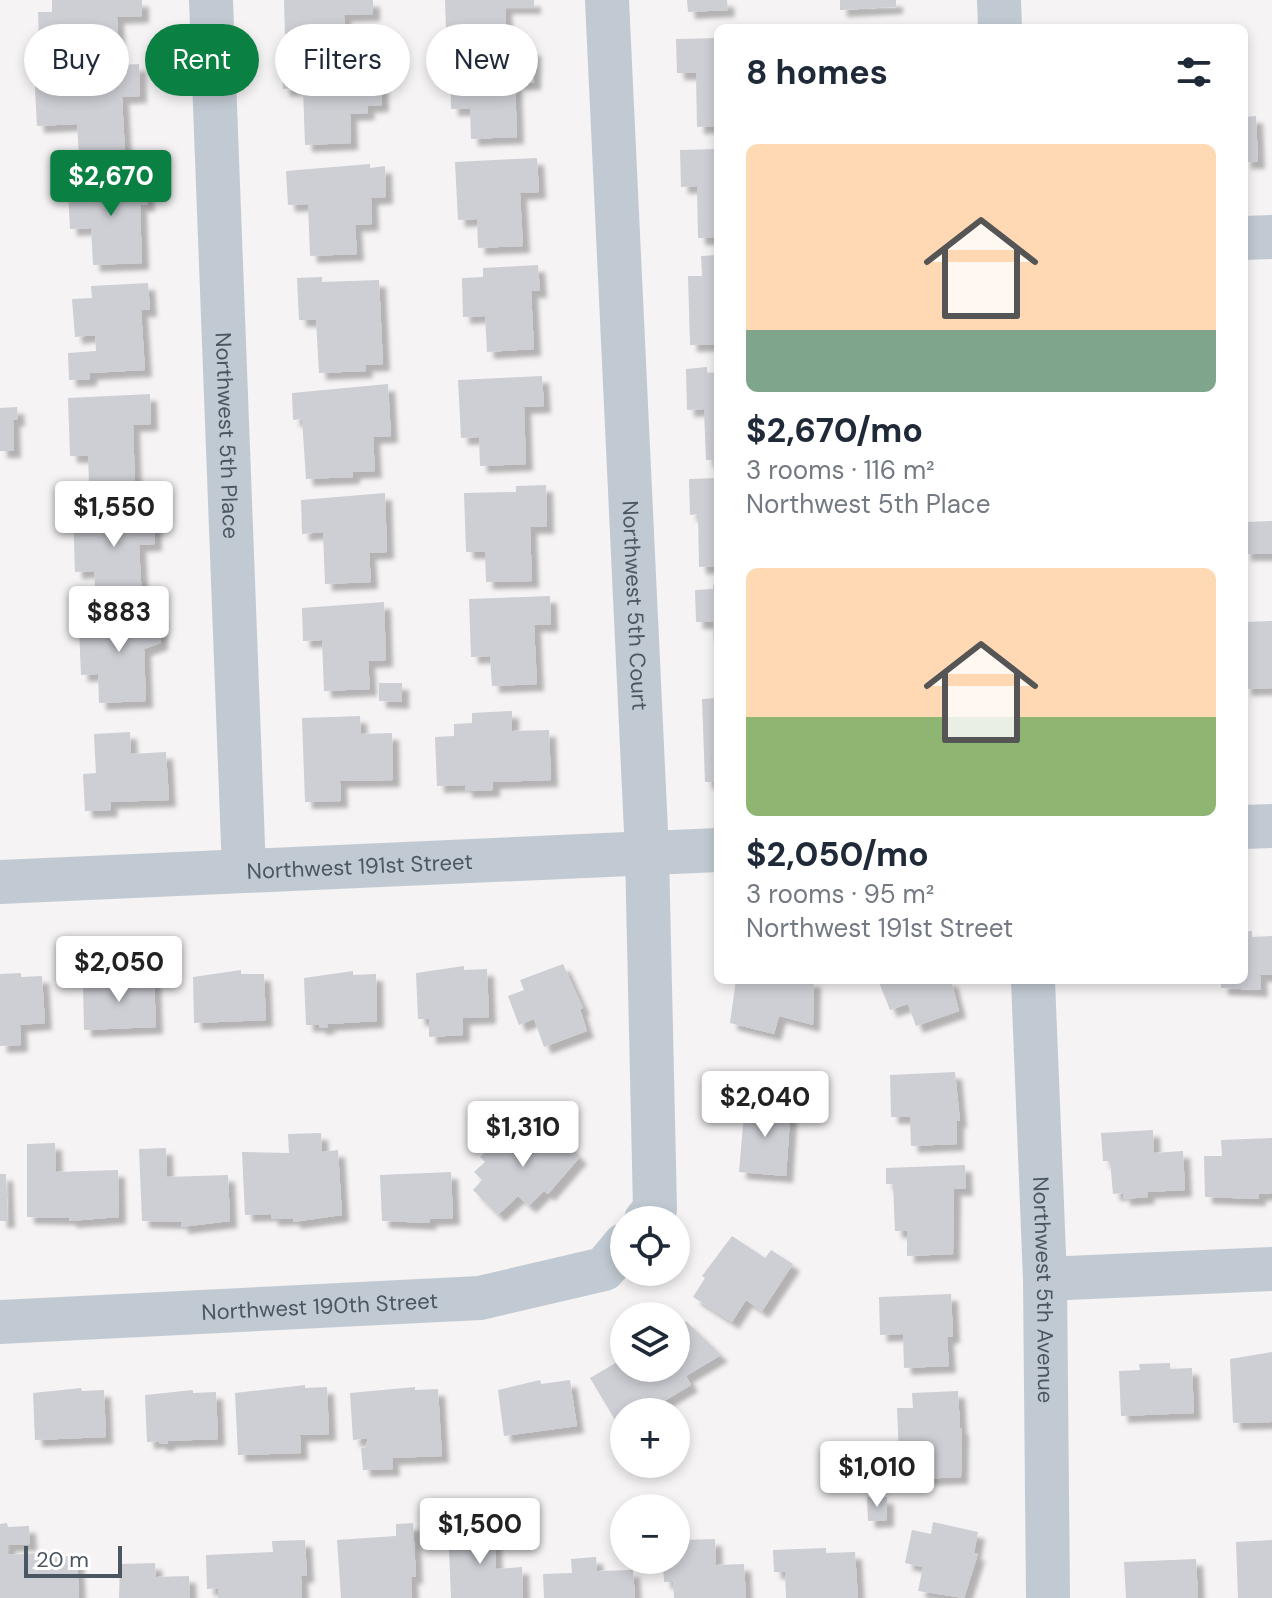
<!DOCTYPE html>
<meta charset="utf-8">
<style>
body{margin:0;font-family:"DM Sans",sans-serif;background:#f6f6f7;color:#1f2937;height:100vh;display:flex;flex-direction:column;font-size:30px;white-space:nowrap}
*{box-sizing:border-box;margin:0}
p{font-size:26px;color:#747a83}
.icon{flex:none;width:44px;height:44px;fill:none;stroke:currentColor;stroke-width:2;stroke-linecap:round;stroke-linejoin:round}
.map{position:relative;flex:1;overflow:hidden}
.sheet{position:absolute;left:714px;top:24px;width:534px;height:960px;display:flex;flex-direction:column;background:#fff;border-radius:12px;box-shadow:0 4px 12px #0003}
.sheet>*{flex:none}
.hud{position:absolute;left:24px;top:24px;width:570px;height:72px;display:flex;gap:16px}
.tools{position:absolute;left:610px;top:1206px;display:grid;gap:16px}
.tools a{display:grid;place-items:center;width:80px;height:80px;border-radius:50%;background:#fff;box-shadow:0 4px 12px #0003;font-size:40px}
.scale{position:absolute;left:24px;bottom:20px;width:98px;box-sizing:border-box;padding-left:8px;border:4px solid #4a5661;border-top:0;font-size:22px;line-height:28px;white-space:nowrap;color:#4a5661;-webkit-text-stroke:6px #fff;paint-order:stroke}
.price{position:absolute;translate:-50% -68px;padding:0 18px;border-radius:8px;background:#fff;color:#222;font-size:26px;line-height:52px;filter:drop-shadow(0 2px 4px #0008)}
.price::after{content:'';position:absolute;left:50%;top:48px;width:24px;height:18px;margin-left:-12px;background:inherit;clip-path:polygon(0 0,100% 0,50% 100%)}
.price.on{background:#0b8043;color:#fff}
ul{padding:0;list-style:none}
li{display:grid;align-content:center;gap:16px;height:424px;padding:0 32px}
li span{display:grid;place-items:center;height:248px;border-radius:12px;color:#555}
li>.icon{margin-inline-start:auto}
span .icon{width:144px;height:144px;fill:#fffc;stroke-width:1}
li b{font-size:34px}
h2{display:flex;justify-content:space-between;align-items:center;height:96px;padding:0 32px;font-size:34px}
.tag{padding:0 28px;border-radius:36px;background:#fff;box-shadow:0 4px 12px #0003;font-size:28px;line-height:72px}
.tag.on{background:#0b8043;color:#fff}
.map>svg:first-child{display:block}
</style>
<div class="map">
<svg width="1272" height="1598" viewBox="0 0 1272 1598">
<defs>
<filter id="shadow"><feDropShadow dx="7" dy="7" stdDeviation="2" flood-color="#0004"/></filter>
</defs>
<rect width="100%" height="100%" fill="#f5f3f3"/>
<!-- building -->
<path fill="#cdcfd5" filter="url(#shadow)" d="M52,0h90v16l-25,1 1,22 -79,3 -1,-30h14z
M284,0h89v14l-29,1 1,18 -60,2z
M445,0h89v7h-29l1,19 -60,2z
M687,0h40l1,10 -40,2z
M840,0h56v7l-56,3z
M718,38v88l-21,1 -1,-54h-19l-1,-34z
M515,47l19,2v34h-19l2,54 -46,2 -1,-30h-19l-1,-61z
M365,55l1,8h14l2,42 -15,1 1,7 -18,1 1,29 -46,2 -2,-57 -20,1 -1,-31z
M139,64l1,32 -18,1 3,55 -46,3 -2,-31 -40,2 -3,-56z
M1256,116l2,46h-14v-45z
M718,149v89h-20l-1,-52 -16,1 -1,-37z
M537,158l2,34 -19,1 3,53 -45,2 -1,-29 -19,1 -3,-58z
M370,164v4l15,-2 1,31 -15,1 1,26 -17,1 2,29 -47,2 -2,-52 -20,1 -2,-34z
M146,176l2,28 -8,1 2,58 -49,2 -2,-37 -21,1 -2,-38 21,-1v-12z
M718,255v89l-28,1 -2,-69h14l-1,-20z
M538,265l2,26h-9l3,58 -47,3 -2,-36 -22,1 -1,-39 21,-1v-9z
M322,277v5l57,-2 4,84 -18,1 1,6 -47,2 -3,-53h-17l-2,-42z
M148,283l2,27h-9l4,60 -55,3v6l-21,1 -1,-27 28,-2 -1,-16 -20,2 -3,-38 20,-1 -1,-12z
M707,367v6h11v87h-12l-2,-51 -17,1 -1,-41z
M542,376l2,30 -20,1 2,57 -46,2 -1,-29 -18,1 -3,-58z
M388,384l3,52 -18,1 2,34 -22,1v5l-47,2 -4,-60 -9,1 -1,-27z
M150,394l1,30 -18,1 2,57 -46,2 -1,-28h-18l-2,-58z
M17,407l1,12 -5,1 1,31h-14v-43z
M718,478v88l-19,1 -1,-53 -8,1 -1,-36z
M546,485l1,42h-17l2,54 -46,1 -1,-30h-19l-2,-59 52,-1v-6z
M385,493l2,59 -18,1 2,29 -46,2 -2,-52 -21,2 -1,-34z
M154,504l1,40 -16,1 3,54 -46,2 -2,-30 -19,1 -2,-59 56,-3v-5z
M1272,521v33h-28v-32z
M713,585h5v90h-3l-2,-53h-17l-1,-32 18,-1z
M550,596l1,29h-17l3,59 -45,2 -2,-30 -19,1 -2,-58z
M384,602l2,58 -18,1 2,28 -46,2 -2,-51 -19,1 -1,-33z
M160,613l1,30 -17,6 2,52 -47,2 -1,-29 -17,1 -2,-47h7v-7h-7l-1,-4z
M1272,621v67l-28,1v-67z
M379,683h23v19l-23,-1z
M718,698v84h-13l-3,-83z
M512,711v20l37,-1 2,50 -58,2v8l-28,1v-6l-28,1 -2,-49 19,-1v-12l18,-1v-10z
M360,716l1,18 31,-1 1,47 -53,1 1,20 -36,1 -3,-84z
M130,732l1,22 35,-2 3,48 -59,2 1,8 -26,1 -2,-37 13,-1 -2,-39z
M1252,931v6l20,-1v39h-12l1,15 -40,-2v-8h23v-48z
M563,964l20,44 -3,1 7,22 -43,16 -10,-28 -15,6 -11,-29 16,-6 -4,-10z
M464,966v4l23,-1 2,48 -26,1v17l-34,2v-18h-11l-2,-46z
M241,970v4h23l2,46 -72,3 -1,-46z
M353,971v4l23,-1 1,47 -49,3v3l-9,1v-3h-13l-2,-47z
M21,973v4l21,-1 3,47 -25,2 1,20 -21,1v-72z
M131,975v5l23,-2 2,49 -72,3 -1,-48z
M736,980h78l-1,45 -34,-9 -5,18 -44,-11z
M878,980h73l8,31 -43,15 -8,-22 -18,6z
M955,1072l5,49h-3v23l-46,2 -1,-29h-19l-1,-42z
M745,1102l46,3 -5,71 -47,-4z
M547,1124l33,33 -32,37 -4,-3 -15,15 -11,-10 -20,19 -25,-25 9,-10 -8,-8 11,-10 -5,-5 18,-17 4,5 14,-13 12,11z
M1153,1130l1,23 29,-2 2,39 -38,2 1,5 -25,2v-6l-10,1 -3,-33h-7l-2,-28z
M321,1133l1,19 16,-2 4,65 -49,7v-4l-22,1v-5l-26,1 -3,-63 47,1 -1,-19z
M1272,1138v55l-13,1v5l-54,-2 -1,-41h18l-1,-16z
M55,1143l1,29 62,-2 1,47 -49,4 -1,-3 -42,-1v-73z
M166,1148l1,29 61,-2 2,46 -49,6v-5l-39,-1 -3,-72z
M965,1165l1,24h-12l-1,65 -46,2v-25h-12l-2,-47h-7v-16z
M451,1172l2,46 -24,1 1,4 -48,-2 -2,-46z
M0,1174h6l2,47h-8z
M732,1236l33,22 6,-8 22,14 -31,47 -16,-11 -14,22 -39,-25 12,-19 -3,-2z
M951,1294l2,42 -6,1 2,29 -45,2 -1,-34 -23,1 -1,-38z
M686,1321l35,34 -35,21 5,9 -45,27h-22v13l-4,3 -30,-50 34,-20v10h52v-41z
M1272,1352v70l-39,1 -3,-64z
M1170,1363v6l22,-1 2,45 -73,3 -2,-45 21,-1 -1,-6z
M540,1380l1,4 29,-4 7,46 -73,10 -6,-46z
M305,1385v3l22,-1 2,47 -29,1 1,18 -63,2 -3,-62z
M415,1387v3l23,-1 4,67 -50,2 1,11 -30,1 -2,-22h4l3,-10 -15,2 -3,-47z
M81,1388l1,3 22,-1 2,47 -71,3 -2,-47z
M193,1390v3l23,-1 2,47 -50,2v3h-9v-3l-12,1 -2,-47z
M958,1391l2,37h2l-1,49 -61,3 -3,-72h16l-1,-15z
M867,1497h20v23l-19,1z
M933,1522l45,10 -4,21 4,1 -14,44 -46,-7 5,-24 -18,-4 7,-33 19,4z
M7,1523l1,4 21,-1 1,18 -22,1v10l45,-3v5l24,-1 2,42h-79v-74z
M413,1523l3,54h-5l1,21h-71l-4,-58 59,-4v-12z
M494,1524l2,45 26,-2 1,31h-72l-3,-72z
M715,1539l1,26 28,-1 2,34h-72l-1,-16h-9l-1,-18 13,-1 6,-6 -1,-17z
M305,1540l2,36h-6l1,22h-84v-10l-11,1 -1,-34 67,-3 -1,-11z
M1272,1540v58h-34l-2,-56z
M826,1548v5l29,-1 3,46h-72l-1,-26h-11l-1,-22z
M596,1557l1,14 36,-1 2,28h-91l-1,-24 29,-1 -1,-14z
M1196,1559l2,39h-72l-2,-36z
M155,1563l1,14 33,-1 1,22h-71l1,-34z"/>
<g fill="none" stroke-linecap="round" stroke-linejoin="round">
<!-- minor -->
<g stroke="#c1cad2" stroke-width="44">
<path id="s1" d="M211,0l33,871"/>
<path id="s2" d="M607,0l40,853 8,356 -9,11"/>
<path d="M999,0l1,28"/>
<path d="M1244,238l28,-1"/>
<path d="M1244,827l28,-1"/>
<path id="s3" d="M0,882l718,-32"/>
<path id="s4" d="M1033,980l12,299 3,319"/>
<path d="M1045,1279l227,-10"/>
<path id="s5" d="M0,1322l480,-24 124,-29 20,-24"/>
</g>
</g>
<g text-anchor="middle" stroke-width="6" stroke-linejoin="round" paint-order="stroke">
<!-- street labels -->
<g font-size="22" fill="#4a5661" stroke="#fff">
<text dy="8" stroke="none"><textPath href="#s1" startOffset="436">Northwest 5th Place</textPath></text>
<text dy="8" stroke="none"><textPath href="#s2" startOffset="606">Northwest 5th Court</textPath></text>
<text dy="8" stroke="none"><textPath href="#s3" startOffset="360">Northwest 191st Street</textPath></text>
<text dy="8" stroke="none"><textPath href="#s4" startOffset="310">Northwest 5th Avenue</textPath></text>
<text dy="8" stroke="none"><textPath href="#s5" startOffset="320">Northwest 190th Street</textPath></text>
</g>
</g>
</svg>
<div class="tools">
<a><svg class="icon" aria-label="locate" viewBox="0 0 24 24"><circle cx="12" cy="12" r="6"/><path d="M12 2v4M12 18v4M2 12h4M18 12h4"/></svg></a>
<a><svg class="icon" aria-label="layers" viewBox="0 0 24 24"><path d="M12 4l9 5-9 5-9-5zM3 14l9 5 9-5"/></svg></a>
<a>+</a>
<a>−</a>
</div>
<div class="scale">20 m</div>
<b class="price on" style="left:111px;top:218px">$2,670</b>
<b class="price" style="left:114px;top:549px">$1,550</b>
<b class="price" style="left:119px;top:654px">$883</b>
<b class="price" style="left:119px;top:1004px">$2,050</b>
<b class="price" style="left:765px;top:1139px">$2,040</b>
<b class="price" style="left:523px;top:1169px">$1,310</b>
<b class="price" style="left:877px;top:1509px">$1,010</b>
<b class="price" style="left:480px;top:1566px">$1,500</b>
<div class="hud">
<a class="tag">Buy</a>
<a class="tag on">Rent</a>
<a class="tag">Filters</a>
<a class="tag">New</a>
</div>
<section class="sheet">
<h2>8 homes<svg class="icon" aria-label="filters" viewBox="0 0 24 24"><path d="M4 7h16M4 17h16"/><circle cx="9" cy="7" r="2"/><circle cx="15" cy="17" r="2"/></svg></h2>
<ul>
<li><span style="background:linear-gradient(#ffd9b3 75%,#7fa58c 0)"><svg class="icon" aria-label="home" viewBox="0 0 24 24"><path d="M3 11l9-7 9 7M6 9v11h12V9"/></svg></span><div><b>$2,670/mo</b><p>3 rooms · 116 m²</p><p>Northwest 5th Place</p></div></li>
<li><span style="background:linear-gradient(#ffd9b3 60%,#8fb573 0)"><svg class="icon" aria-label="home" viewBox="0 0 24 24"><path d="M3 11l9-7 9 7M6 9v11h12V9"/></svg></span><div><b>$2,050/mo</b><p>3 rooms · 95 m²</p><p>Northwest 191st Street</p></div></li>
</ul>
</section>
</div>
